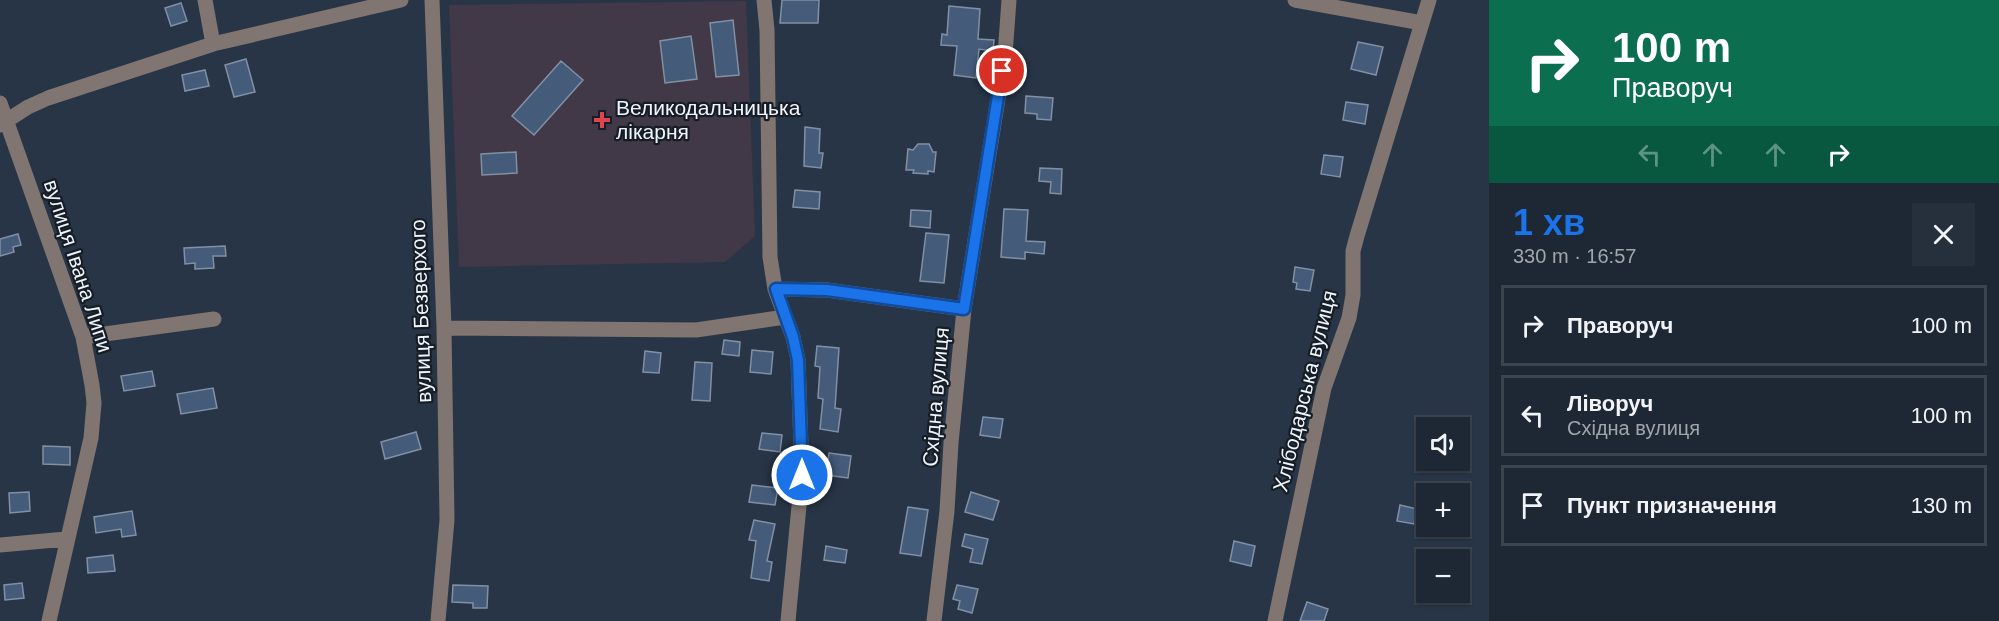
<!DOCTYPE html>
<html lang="uk">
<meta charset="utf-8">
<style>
:root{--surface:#1e2834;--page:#26303c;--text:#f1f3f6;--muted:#a1a6ac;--line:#3c444f;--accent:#1a73e8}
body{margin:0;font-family:Helvetica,sans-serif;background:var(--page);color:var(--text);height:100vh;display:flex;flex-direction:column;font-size:22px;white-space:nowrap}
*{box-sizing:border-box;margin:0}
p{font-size:20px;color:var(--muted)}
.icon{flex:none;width:33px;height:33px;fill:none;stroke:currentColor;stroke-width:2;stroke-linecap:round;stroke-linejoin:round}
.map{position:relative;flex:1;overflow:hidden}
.details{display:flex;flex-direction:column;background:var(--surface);width:510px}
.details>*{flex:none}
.hud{background:#0b6e4f;color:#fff;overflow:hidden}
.fabs{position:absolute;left:1416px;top:417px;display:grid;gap:12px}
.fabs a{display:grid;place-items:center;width:54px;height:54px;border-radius:0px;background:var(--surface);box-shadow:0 2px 4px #0004,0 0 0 2px var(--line);font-size:30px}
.pin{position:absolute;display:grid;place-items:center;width:51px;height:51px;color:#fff;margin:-26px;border:3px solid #fff;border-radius:50%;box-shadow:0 2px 6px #0007}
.me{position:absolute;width:66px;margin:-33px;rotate:0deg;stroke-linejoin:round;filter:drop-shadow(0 0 4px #0008)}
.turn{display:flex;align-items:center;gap:21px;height:126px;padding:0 24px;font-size:27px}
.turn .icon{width:78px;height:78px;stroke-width:2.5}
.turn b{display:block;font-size:42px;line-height:51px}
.lanes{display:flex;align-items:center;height:57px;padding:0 24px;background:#0003;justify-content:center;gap:30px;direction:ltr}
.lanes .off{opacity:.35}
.round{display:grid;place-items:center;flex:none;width:63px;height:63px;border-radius:0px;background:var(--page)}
.summary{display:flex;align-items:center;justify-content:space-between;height:102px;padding:0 24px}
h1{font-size:36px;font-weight:700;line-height:45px;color:var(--accent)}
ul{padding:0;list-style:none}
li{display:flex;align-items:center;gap:18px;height:81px;margin:0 12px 9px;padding:0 12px;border:3px solid var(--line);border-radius:0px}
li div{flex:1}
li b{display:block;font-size:22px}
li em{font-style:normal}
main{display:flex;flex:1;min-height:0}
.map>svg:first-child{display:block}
.medical{fill:#413848}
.building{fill:#445b79;stroke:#8190a4;stroke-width:1.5}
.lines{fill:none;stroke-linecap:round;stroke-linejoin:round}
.minor{stroke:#807570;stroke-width:15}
.route-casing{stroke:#114b97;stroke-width:15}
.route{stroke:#1a73e8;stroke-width:10}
.health-dot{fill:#e0444e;stroke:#171d24;stroke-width:2}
.labels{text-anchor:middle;stroke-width:4.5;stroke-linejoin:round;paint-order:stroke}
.poi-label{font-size:21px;fill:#eef5fe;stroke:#171d24;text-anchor:start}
.street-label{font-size:21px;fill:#eef5fe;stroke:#171d24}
</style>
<main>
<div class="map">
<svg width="1489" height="621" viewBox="0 0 1489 621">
<rect width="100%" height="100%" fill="#283546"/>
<path class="medical" d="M746 1 755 236 725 262 459 267 449 5Z"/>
<path class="building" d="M782 0H819L818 23H780Z
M181 3 187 21 171 26 165 8Z
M949 6 980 9 978 39 994 40 993 51 979 49 976 78 954 75 957 46 941 45 942 34 947 35Z
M733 20 739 75 716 77 710 23Z
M691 36 697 79 665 83 660 41Z
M1358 42 1383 47 1376 75 1351 69Z
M246 59 255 92 234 97 225 65Z
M561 61 583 80 534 135 512 116Z
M205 70 209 86 185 91 182 75Z
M1026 96 1053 98 1051 120 1037 119V114L1025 113Z
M1346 102 1368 105 1365 124 1343 120Z
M805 127 820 129 819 153H823L821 168 804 166Z
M918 144H929L933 152H936L934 172 928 171V174L913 173 914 170H906L908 149 913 150Z
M516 152 517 173 482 175 481 154Z
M1324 155 1343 157 1340 177 1321 174Z
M1040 168 1062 169 1061 194 1050 193 1051 182 1039 181Z
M795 190 820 192 819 209 793 207Z
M1004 209 1028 210 1026 241 1045 242 1044 254 1025 252V259L1001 257Z
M911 210 931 211 930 228 910 226Z
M926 233 949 235 944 283 920 281Z
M18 234 21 245 13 247 14 252 0 256V239Z
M225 246 226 256H213L214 268 195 269V263L185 264 184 248Z
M1295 267 1314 270 1310 291 1296 289 1297 283 1293 282Z
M724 340 740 342 739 356 722 354Z
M817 346 839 348 835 408 841 409 838 432 820 429 823 399 818 398 820 367 815 366Z
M752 350 773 352 771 374 750 372Z
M645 351 661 353 659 373 643 372Z
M695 362 712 363 710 401 692 400Z
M152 371 155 386 124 391 121 376Z
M213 388 217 408 181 414 177 394Z
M983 417 1003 419 1000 438 980 435Z
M416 432 421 449 385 459 381 442Z
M762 433 782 435 780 452 759 449Z
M43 446 70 447V465L43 464Z
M829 453 851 456 848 478 826 475Z
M752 485 778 488 775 505 749 502Z
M29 492 30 511 10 513 9 493Z
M971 492 999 501 993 520 965 512Z
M1400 505 1417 509 1414 524 1397 521Z
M908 507 928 510 921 556 900 553Z
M132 511 136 535 122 537 121 529 96 533 94 517Z
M754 520 775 524 767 561 772 562 769 581 751 578 756 541 749 540Z
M965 534 988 539 982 564 970 562 973 549 962 546Z
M1234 541 1255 546 1251 566 1230 561Z
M826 546 847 550 845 563 824 560Z
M113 555 115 571 88 573 87 558Z
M22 583 24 598 5 600 4 585Z
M453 585 488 586 487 608H473V603L452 602Z
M957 585 978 589 972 613 958 609 960 601 953 599Z
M1307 602 1328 609 1324 621H1300Z"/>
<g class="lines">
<path class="minor" d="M205 0 213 44
M432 0 444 328 447 520 438 621
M764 0 767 30 770 257 775 289 793 337 798 360 802 475 788 621
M1295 0 1422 23
M0 103 83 337 92 385 94 403 91 438 49 621
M0 125 28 107 48 98 213 44 401 0
M775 289 827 290 964 309
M444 328 696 330 785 317
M83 337 214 319
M0 545 66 539
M934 621 947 511 951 443 964 309 1005 55 1009 0
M1275 621 1324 388 1349 318 1353 295V251L1357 236 1429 0"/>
</g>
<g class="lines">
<defs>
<path id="route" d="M802 475 798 360 793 337 776 289 827 290 964 309 1002 71"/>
</defs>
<use href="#route" class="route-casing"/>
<use href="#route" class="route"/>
</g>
<path class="health-dot" d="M599 111h6v6h6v6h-6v6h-6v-6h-6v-6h6z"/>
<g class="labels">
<g class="poi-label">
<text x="616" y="115">Великодальницька<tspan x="616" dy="24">лікарня</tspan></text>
</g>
<g class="street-label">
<text transform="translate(78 266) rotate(72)" y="7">вулиця Івана Липи</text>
<text transform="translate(421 311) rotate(-92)" y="7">вулиця Безверхого</text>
<text transform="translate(1305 391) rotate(-76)" y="7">Хлібодарська вулиця</text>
<text transform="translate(936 397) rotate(-85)" y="7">Східна вулиця</text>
</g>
</g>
</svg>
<div class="fabs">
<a><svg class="icon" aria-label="sound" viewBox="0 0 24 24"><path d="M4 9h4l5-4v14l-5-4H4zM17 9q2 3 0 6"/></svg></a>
<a>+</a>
<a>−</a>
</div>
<div class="pin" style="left:1002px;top:71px;background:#d93025"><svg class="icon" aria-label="arrive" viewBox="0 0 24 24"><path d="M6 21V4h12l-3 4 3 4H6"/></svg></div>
<svg class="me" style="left:802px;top:475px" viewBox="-20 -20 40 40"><circle r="17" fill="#1a73e8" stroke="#fff" stroke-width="3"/><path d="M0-11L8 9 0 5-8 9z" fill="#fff"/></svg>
</div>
<section class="details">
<div class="hud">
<div class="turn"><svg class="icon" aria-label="right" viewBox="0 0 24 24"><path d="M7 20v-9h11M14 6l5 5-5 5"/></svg><div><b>100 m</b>Праворуч</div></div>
<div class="lanes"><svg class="icon off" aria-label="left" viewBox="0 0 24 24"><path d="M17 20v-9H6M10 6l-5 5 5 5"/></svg><svg class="icon off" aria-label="ahead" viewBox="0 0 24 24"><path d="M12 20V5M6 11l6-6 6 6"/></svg><svg class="icon off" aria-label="ahead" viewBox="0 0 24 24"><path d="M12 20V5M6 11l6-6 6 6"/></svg><svg class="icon" aria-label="right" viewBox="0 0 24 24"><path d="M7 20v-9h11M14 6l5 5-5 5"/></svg></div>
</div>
<div class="summary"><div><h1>1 хв</h1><p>330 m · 16:57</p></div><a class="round"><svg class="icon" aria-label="close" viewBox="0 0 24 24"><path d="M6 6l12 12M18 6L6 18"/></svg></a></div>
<ul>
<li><svg class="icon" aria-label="right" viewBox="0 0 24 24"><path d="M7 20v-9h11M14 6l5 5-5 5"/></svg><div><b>Праворуч</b></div><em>100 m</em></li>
<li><svg class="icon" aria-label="left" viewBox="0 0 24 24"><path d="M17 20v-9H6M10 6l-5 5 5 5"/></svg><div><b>Ліворуч</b><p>Східна вулиця</p></div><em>100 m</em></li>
<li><svg class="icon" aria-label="arrive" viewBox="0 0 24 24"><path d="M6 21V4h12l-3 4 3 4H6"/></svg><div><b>Пункт призначення</b></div><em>130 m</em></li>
</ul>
</section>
</main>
